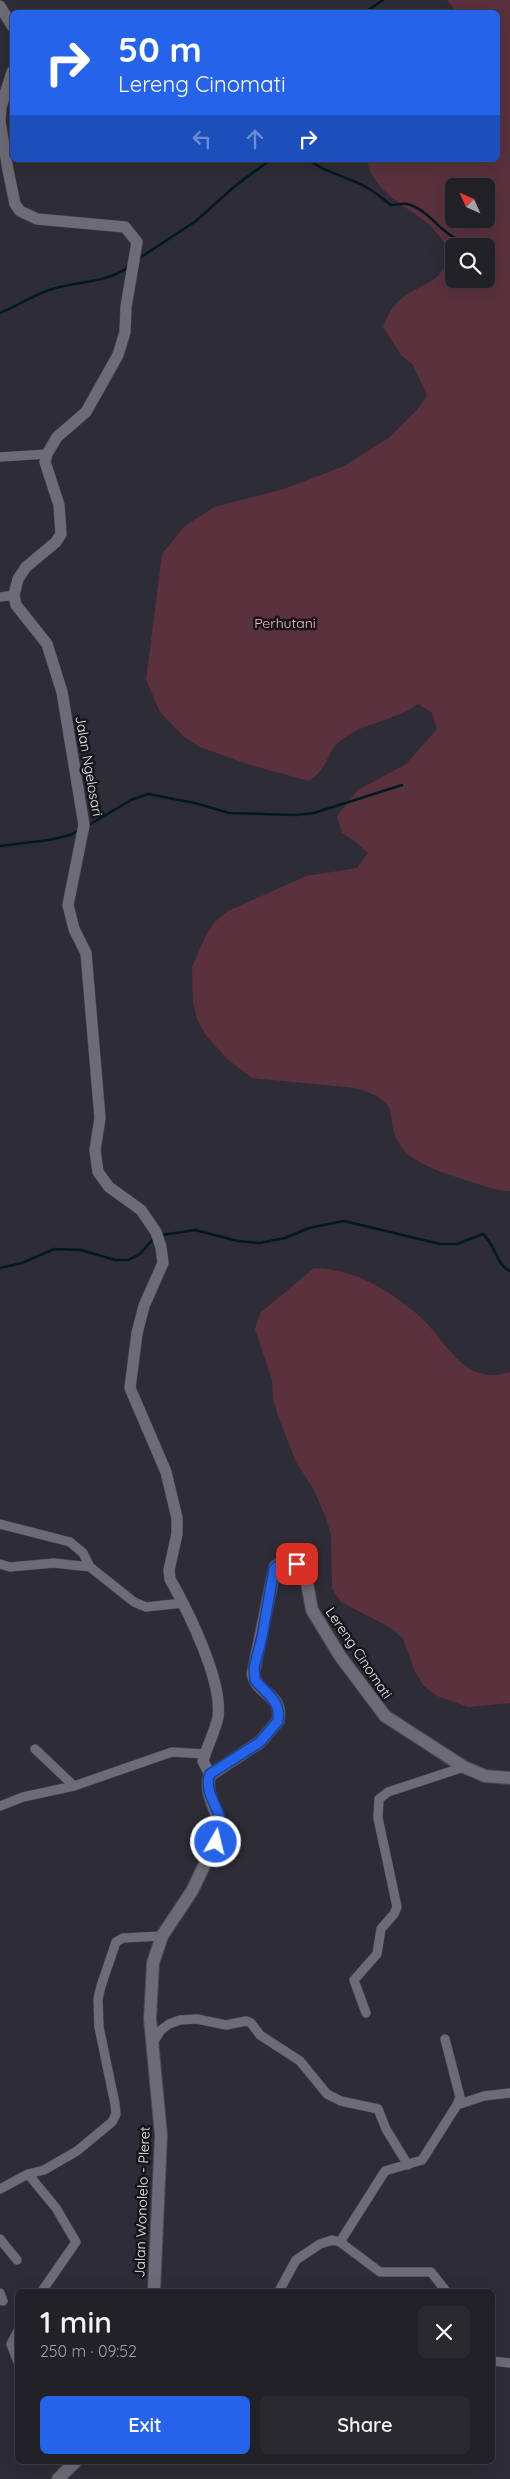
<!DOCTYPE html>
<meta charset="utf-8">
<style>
:root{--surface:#222128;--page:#2a2930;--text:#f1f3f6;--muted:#a2a3a8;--line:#3f3e45;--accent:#2563eb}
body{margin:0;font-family:Quicksand,sans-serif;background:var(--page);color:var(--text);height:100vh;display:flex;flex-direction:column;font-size:19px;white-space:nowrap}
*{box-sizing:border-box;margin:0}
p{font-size:16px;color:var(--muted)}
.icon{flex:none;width:28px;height:28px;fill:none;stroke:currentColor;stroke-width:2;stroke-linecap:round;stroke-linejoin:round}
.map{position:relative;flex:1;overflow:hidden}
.drawer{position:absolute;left:15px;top:2289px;width:480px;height:175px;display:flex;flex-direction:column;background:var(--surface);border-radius:8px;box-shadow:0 5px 20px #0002,0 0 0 1px var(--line)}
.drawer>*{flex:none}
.hud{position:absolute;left:10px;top:10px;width:490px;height:152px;border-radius:8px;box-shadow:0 5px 20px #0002,0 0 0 1px var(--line);background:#2563eb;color:#fff;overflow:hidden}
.needle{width:32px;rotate:315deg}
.fabs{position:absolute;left:445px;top:178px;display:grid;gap:10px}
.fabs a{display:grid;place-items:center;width:50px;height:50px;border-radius:8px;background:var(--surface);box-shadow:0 5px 20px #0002,0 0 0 1px var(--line);font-size:25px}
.pin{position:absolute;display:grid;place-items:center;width:42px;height:42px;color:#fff;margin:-21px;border-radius:10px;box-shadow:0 2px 8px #0006}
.me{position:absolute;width:55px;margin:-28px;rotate:8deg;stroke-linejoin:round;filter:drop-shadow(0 0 4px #0008)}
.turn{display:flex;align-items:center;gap:18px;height:105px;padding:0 25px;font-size:22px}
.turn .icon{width:65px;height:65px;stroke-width:2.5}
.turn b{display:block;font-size:35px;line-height:42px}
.lanes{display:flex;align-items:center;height:48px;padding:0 25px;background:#0003;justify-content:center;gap:25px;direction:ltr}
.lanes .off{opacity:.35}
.round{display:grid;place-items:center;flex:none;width:52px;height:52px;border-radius:8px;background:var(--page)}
.summary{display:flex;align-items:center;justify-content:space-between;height:85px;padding:0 25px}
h1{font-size:30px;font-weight:600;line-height:38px}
.action{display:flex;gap:10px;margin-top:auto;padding:10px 25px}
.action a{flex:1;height:58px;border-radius:8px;background:var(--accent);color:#fff;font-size:20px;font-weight:600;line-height:58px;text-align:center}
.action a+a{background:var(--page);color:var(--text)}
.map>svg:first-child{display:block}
.green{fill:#5a313d;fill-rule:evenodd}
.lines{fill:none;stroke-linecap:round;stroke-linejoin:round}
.stream{stroke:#011922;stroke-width:2.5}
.minor-casing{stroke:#4a4851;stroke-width:10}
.tertiary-casing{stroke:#4a4851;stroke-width:12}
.secondary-casing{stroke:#4a4851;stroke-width:14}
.minor{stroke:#6e6b78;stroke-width:9}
.tertiary{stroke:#6e6b78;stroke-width:11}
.secondary{stroke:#6e6b78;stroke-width:12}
.route-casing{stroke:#184099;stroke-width:12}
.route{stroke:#2563eb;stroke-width:9}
.labels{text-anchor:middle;stroke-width:5;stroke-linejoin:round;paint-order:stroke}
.park-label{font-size:14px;fill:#f8bbcb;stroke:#16151a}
.street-label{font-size:14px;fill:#edebf3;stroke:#16151a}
</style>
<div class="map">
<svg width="510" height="2479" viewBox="0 0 510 2479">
<rect width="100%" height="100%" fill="#2e2c36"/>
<path class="green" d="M447 0H510V1191L497 1190C472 1181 420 1170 403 1149 379 1118 410 1104 355 1088L252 1078 227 1059 205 1034 197 1019 193 1002 192 967 206 935 215 922 228 911 306 876 357 868 368 853 356 842 342 833 337 816 358 790 406 764 437 729 432 713 418 704C394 721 362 723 340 741 330 749 328 761 321 770 318 774 313 778 309 781L247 764 200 747 184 737 160 712 146 680 162 554 185 526 214 507 284 489 344 466 390 437 416 411 427 396 413 365 401 355 383 327C388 315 392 306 402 298 427 279 443 286 449 249 442 240 435 229 426 222 404 205 372 190 367 160H498V12H454V9ZM454 186H486V219H454ZM454 246H486V279H454Z
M314 1268C354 1269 386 1288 417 1314 446 1338 462 1388 510 1372V1703L468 1707 437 1696 424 1686 415 1672 403 1639 391 1628 341 1602 332 1589 331 1537 327 1521 314 1490 296 1462 278 1416 273 1399 272 1380 255 1329 260 1313Z"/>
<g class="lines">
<path class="stream" d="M365 12 383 0
M310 160C320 171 351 178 366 187 375 192 383 199 391 205 396 205 402 203 407 204 433 210 444 244 474 242
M138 259 196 221 235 186 270 160
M0 313C17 306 32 296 49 290 77 280 104 285 130 266
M87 826 131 800 148 794 195 803 229 813 297 815 314 813 402 785
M0 846 49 840 70 835 80 830
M162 1235 195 1230 238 1241 260 1243 285 1238 309 1228 344 1221 440 1244H457L483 1234C495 1244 496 1265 510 1271
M0 1268 22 1263 54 1249 81 1250 115 1260H128L140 1254 154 1238"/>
<defs>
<path id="minor" d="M0 457 47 454
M0 597 14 595
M0 1524 70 1542 83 1553 90 1567 134 1602 146 1607 183 1603
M0 1564 10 1567 54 1563 90 1567
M35 1749 74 1786
M0 1806 23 1797 74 1786 172 1752 205 1754
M366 2013 354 1980 377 1954 381 1929 394 1914 397 1907 378 1818 379 1799 388 1792 464 1767
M152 2044 161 2030 169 2024 180 2020 197 2019 226 2025 246 2021 251 2023 260 2035 300 2061 327 2094 341 2101 378 2109 386 2129 408 2165
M457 2105 484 2096 510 2093
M28 2174 56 2208 76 2242 42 2291
M0 2189 28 2174 44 2170 77 2151 112 2122 116 2114 115 2104 99 2027 98 1999 101 1986 116 1942 123 1938 162 1936
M0 2239 17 2260
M340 2242 385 2171 422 2160 457 2105 460 2097 445 2039
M279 2291 296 2260 320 2244 332 2240 340 2242 380 2272H431L446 2291
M0 2293 3 2301
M18 2331 11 2344 18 2362
M492 2361 510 2363"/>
<path id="tertiary" d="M0 6 12 26
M12 72 1 107 0 122 8 170 15 204 20 211 37 219 125 227 137 242 126 307 125 332 118 355 86 412 57 437 47 454 45 462 59 505 61 534 56 542 26 567 18 579 14 595 16 605 47 644 62 692 84 825 68 905 74 929 86 953 100 1118 95 1150 98 1172 109 1187 141 1210 156 1232 161 1247 163 1263 144 1306 137 1333 130 1388 166 1472 177 1518V1534L169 1570 170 1579C188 1611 223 1681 218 1717 215 1732 207 1746 203 1761L210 1775"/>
<path id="secondary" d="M154 2291 161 2135 150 2019 153 1963 162 1936 192 1891 221 1830C219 1813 203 1792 210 1775L260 1742 278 1721C283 1693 258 1696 253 1674L275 1567 280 1564 294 1563 305 1572 312 1610 340 1656 385 1716 464 1767 485 1776 510 1778
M58 2479 76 2461"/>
</defs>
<use href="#minor" class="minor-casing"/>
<use href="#tertiary" class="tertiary-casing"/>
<use href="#secondary" class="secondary-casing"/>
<use href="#minor" class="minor"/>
<use href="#tertiary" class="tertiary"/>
<use href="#secondary" class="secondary"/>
</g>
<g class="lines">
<defs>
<path id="route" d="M216 1842C217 1839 220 1834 221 1831 224 1811 202 1794 210 1774L260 1742 278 1721C281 1700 267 1695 255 1680L254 1668 262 1637 274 1569 280 1564H297"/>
</defs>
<use href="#route" class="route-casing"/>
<use href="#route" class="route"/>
</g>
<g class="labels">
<g class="park-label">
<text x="285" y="628">Perhutani</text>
</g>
<g class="street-label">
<text transform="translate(89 766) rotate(80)" y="5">Jalan Ngelosari</text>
<text transform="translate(359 1653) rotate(56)" y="5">Lereng Cinomati</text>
<text transform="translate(142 2202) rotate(-88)" y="5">Jalan Wonolelo - Pleret</text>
</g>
</g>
</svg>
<div class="fabs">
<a><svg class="needle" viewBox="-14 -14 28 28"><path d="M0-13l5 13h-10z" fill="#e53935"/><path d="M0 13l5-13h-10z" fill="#a2a3a8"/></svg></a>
<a><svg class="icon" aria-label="search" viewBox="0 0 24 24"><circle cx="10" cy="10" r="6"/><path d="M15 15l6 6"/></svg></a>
</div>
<div class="pin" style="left:297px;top:1564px;background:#d93025"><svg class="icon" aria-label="arrive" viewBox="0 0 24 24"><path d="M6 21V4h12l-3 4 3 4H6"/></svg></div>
<svg class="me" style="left:216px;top:1842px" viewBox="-20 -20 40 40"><circle r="17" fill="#2563eb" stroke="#fff" stroke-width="3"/><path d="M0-11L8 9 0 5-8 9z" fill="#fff"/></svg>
<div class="hud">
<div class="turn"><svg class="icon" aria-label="right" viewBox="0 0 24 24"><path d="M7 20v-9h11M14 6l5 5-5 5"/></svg><div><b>50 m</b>Lereng Cinomati</div></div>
<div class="lanes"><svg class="icon off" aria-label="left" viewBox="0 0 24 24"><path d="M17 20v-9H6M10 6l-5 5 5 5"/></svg><svg class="icon off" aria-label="ahead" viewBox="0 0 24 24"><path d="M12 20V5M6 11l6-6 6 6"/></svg><svg class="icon" aria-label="right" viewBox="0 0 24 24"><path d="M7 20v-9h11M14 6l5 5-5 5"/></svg></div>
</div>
<section class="drawer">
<div class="summary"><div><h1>1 min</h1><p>250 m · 09:52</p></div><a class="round"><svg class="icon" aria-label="close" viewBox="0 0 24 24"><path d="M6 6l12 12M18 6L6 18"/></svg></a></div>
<div class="action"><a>Exit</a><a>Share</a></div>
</section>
</div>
